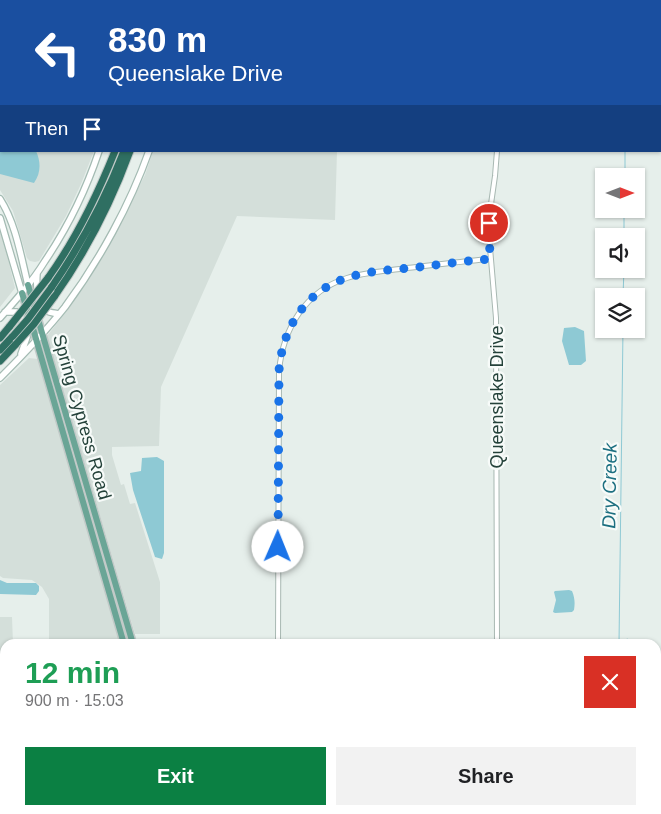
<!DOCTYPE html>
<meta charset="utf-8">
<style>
:root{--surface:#fff;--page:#f2f2f2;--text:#202124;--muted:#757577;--accent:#0b8043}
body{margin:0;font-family:Arial,sans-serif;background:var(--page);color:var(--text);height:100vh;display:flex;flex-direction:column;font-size:19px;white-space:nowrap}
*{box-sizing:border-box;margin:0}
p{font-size:16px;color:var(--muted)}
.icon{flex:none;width:28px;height:28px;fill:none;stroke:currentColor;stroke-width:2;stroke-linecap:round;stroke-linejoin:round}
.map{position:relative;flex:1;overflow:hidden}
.panel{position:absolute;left:0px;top:639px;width:661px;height:176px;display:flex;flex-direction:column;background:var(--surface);border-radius:15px 15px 0 0;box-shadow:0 1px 4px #0004}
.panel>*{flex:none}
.hud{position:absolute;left:0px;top:0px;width:661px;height:152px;box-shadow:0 1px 4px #0004;background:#1a4fa0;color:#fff;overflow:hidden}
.needle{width:32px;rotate:90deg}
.tools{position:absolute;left:595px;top:168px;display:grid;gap:10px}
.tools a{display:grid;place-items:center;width:50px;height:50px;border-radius:0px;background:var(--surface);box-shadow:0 1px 4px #0004;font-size:25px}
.pin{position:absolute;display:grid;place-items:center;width:42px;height:42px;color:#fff;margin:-21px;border:2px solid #fff;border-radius:50%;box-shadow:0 1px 5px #0007}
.me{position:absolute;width:55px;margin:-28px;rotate:1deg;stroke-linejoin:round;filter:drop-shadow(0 0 4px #0008)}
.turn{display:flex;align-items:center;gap:18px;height:105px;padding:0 25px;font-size:22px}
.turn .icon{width:65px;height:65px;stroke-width:2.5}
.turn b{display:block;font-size:35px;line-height:42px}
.then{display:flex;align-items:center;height:48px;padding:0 25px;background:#0003;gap:10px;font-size:19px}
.round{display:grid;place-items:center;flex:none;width:52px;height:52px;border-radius:0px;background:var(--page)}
.summary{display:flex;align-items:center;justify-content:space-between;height:85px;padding:0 25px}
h1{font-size:30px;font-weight:600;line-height:38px;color:#1e9e55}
.action{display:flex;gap:10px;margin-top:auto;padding:10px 25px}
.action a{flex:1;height:58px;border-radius:0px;background:var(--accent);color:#fff;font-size:20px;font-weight:600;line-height:58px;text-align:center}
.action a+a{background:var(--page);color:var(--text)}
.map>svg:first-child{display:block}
.built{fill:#d4dfda}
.green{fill:#bfe0c8}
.water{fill:#8ec9d4}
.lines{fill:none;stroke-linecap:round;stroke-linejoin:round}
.stream{stroke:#8ec9d4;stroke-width:1}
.runway{stroke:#a2b6b0;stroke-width:24}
.street-casing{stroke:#a8b8b2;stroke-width:6}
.secondary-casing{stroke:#a4bbb3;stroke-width:8}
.primary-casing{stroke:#c2cac8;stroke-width:9}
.highway-casing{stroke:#c2cac8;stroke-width:9}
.street{stroke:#fff;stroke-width:4}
.secondary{stroke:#fff;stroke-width:5.5}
.primary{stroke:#6aa596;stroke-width:6}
.highway{stroke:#2f6f62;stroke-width:7}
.highway-bridge-casing{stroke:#c2cac8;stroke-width:9;stroke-linecap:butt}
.highway-bridge{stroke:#2f6f62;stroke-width:7}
.route{stroke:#1a73e8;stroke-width:9;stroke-dasharray:0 16.2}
.labels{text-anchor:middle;stroke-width:4.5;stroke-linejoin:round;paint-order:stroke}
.street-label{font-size:18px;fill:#24423a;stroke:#f7fbf9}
.water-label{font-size:19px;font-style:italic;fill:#1c6f80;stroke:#f7fbf9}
</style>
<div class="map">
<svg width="661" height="814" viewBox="0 0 661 814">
<rect width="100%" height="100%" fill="#e6efeb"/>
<path class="built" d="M199 0H300L301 1H198Z
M1 32V151H94L81 184 66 216 39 261 35 262 30 261 27 258 13 211 0 190V33Z
M153 151H337L335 220 237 216 161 387 159 446 112 447V455L121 485 124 484 130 504 135 503 160 582V634H135L47 336 69 308 98 263 121 221 145 175Z
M0 231 5 246 15 288 0 307Z
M29 358 38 359 106 593 120 644H49V599L42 587 32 580 3 578 0 576V385Z
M0 617H12L13 644H5V673H0Z
M0 690H5V810H163L164 814H0Z
M656 762H661V814H606V810H656Z"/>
<path class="green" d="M69 810H163L164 814H69Z"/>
<path class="water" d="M0 141H1V151H36C41 162 41 173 34 183L0 174Z
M575 327 584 331 586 361 581 365H569L562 341 564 328Z
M157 457 164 461V553L162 559 155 557 133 490 130 473 141 471 142 458Z
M0 580 7 583H36L39 586V591L36 595 0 594Z
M569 590 572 591C575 598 575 604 574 610L572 612 555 613 553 612 556 600 554 592 555 591Z"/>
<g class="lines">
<path class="stream" d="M613 0V1
M625 176V151
M624 236V209
M623 296 624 269
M619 644 623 329
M621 644 627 639
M593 814V810"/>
<path class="runway" d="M656 769H661"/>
<defs>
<path id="street" d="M389 0V1
M396 0V1
M514 0V1
M656 0V1
M0 14H1
M497 151 495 176 490 211 489 236 496 318 497 644
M278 644 279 371C283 329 305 291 347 278 366 272 387 271 407 268 435 265 463 261 491 259
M573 814V810"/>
<path id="secondary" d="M58 0 60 1
M75 0 77 1
M139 1 140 0
M190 1 191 0
M0 5 1 4
M660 57H661
M660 66H661
M0 199C16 224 21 257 28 285
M0 218 22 293
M37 274C36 285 37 305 47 311 50 313 55 313 59 314
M5 312H17L20 314 27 337 21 354
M0 318C16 300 32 282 45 261 68 227 86 190 99 151
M0 378C22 356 46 331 65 307 99 261 130 205 149 151
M656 676H661
M0 677H5
M656 682H661
M0 686H5"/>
<path id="primary" d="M28 285 133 644
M22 293 34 332 124 644
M173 810 174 814
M182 810 184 814"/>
<path id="highway" d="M157 1 158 0
M165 1 166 0
M173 1V0
M48 278C76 239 97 196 115 151
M51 288C81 245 105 200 124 151
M54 297C86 252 111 203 130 151
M0 338 10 326
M0 350 13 336
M0 361 16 344"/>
</defs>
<use href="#street" class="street-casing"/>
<use href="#secondary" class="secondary-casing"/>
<use href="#primary" class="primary-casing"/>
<use href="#highway" class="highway-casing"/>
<use href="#street" class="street"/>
<use href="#secondary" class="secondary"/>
<use href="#primary" class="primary"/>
<use href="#highway" class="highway"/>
<defs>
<path id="highway-bridge" d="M10 326 48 278
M13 336 28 319 51 288
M16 344 34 324 54 297"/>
</defs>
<use href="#highway-bridge" class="highway-bridge-casing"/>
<use href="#highway-bridge" class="highway-bridge"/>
</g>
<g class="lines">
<path class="route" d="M278 547 279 371C282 329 305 291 347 278 367 271 389 270 411 268 437 265 464 261 490 259L489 223"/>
</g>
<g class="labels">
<g class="street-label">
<text transform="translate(497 397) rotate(-90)" y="6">Queenslake Drive</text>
<text transform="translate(82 417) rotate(74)" y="6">Spring Cypress Road</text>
</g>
<g class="water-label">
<text transform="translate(609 486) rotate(-89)" y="7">Dry Creek</text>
</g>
</g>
</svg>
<div class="tools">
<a><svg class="needle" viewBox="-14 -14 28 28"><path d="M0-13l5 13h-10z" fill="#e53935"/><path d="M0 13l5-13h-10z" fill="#757577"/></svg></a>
<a><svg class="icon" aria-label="sound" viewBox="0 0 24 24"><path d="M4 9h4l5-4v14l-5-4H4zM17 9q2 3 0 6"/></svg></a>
<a><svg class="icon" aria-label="layers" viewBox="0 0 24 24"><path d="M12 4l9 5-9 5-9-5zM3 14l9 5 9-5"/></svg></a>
</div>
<div class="pin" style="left:489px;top:223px;background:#d93025"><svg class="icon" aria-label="arrive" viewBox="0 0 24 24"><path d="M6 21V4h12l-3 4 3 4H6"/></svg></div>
<svg class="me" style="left:278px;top:547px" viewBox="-20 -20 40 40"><circle r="19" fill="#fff"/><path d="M0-13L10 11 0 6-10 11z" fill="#1a73e8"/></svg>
<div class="hud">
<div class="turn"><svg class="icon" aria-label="left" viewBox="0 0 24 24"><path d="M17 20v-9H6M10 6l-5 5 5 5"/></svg><div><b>830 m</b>Queenslake Drive</div></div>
<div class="then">Then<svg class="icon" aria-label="arrive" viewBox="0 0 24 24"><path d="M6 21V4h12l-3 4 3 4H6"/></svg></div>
</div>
<section class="panel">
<div class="summary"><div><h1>12 min</h1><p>900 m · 15:03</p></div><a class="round" style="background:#d93025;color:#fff"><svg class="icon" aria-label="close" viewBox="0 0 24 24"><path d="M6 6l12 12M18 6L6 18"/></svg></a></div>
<div class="action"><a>Exit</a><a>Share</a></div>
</section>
</div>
